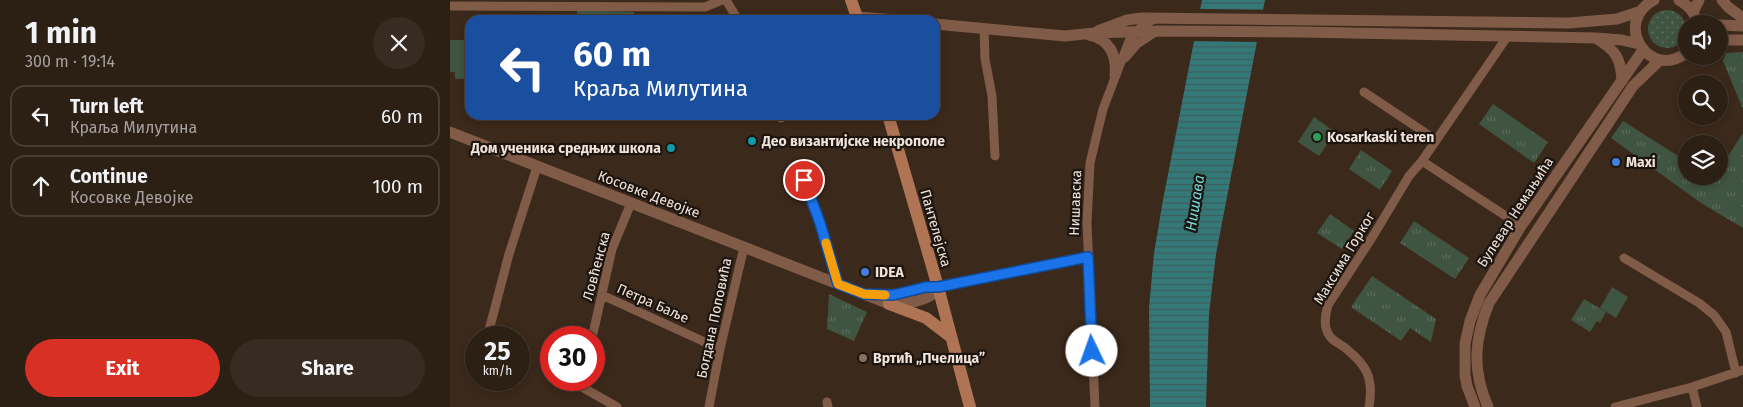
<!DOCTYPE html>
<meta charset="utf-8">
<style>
:root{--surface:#2c1f14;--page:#382c22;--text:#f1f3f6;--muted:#a6a2a0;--line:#483d34;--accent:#d93025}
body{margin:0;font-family:"Fira Sans",sans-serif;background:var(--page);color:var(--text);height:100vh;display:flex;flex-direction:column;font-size:19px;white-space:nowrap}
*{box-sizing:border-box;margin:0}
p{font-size:16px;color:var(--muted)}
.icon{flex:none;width:28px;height:28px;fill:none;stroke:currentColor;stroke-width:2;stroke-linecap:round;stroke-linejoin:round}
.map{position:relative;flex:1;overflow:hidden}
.sheet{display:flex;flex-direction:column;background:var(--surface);width:450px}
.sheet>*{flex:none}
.hud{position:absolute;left:15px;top:15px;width:475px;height:105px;border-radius:15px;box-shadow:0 2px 8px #0003,0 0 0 1px var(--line);background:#1a4fa0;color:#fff;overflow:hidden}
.buttons{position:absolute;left:1228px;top:15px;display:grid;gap:10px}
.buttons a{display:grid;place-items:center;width:50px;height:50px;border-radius:50%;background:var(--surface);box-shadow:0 2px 8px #0003,0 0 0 1px var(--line);font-size:25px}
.speed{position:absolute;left:15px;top:326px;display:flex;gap:10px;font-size:25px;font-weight:700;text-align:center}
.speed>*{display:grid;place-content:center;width:65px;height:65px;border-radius:50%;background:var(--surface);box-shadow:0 2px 8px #0003,0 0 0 1px var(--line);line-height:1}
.speed small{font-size:12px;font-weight:400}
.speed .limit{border:8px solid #d22;background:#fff;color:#111}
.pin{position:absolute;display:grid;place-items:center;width:42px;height:42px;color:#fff;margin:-21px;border:2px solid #fff;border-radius:50%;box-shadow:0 1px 5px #0007}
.me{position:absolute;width:55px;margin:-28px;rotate:357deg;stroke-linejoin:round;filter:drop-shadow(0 0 4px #0008)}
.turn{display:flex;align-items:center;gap:18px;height:105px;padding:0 25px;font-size:22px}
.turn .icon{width:65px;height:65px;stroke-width:2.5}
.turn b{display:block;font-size:35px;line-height:42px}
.round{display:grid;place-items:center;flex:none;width:52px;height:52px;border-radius:26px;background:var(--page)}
.summary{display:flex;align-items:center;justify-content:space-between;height:85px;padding:0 25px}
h1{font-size:30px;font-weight:700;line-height:38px}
.primary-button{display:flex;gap:10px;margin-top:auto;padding:10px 25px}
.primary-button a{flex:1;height:58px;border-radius:30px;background:var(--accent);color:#fff;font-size:20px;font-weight:700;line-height:58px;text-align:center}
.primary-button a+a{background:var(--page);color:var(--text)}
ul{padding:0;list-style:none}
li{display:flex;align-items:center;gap:15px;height:62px;margin:0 10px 8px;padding:0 15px;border:2px solid var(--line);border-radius:15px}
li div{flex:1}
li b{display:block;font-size:19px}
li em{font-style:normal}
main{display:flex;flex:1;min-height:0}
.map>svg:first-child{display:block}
.grass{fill:url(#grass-dots)}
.park{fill:url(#park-tufts)}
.garden{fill:#3f5441}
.water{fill:url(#water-rules)}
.pier{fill:#3b291b}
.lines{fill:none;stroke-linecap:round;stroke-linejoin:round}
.minor{stroke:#805b47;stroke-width:9}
.tertiary{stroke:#805b47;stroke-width:11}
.secondary{stroke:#ae7454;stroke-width:12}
.route-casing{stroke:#114b97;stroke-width:12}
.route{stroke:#1a73e8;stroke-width:9}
.slow{stroke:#f59e0b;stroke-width:9}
.leisure-dot{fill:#2e9e5b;stroke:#1c140e;stroke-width:2}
.culture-dot{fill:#0f9aa8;stroke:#1c140e;stroke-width:2}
.shop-dot{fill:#3f7fe0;stroke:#1c140e;stroke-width:2}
.education-dot{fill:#8d6e63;stroke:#1c140e;stroke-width:2}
.labels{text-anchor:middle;stroke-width:4.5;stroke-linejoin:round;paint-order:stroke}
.poi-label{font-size:14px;font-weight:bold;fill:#f0e3da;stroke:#1c140e;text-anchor:start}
.street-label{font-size:14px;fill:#f0e3da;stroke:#1c140e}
.water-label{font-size:15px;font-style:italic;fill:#72dcdc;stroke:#1c140e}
</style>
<main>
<section class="sheet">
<div class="summary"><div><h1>1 min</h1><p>300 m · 19:14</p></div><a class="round"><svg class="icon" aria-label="close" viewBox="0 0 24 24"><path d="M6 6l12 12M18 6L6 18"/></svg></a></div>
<ul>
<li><svg class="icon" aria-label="left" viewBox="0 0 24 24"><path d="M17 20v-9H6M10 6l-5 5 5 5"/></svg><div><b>Turn left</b><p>Краља Милутина</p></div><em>60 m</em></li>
<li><svg class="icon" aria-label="ahead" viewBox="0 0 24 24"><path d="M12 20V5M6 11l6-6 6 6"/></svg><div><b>Continue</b><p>Косовке Девојке</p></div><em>100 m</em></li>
</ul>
<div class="primary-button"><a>Exit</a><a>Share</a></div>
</section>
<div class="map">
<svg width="1293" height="407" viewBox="0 0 1293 407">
<defs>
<pattern id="grass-dots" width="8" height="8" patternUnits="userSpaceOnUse" patternTransform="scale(1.25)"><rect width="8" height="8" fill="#3f5441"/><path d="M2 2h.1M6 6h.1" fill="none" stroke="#5b6c5c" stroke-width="1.8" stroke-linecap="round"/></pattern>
<pattern id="park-tufts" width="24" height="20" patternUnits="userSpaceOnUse" patternTransform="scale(1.25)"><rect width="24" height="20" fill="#3f5441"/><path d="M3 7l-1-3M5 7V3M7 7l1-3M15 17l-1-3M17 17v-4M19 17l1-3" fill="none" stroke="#5b6c5c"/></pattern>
<pattern id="water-rules" width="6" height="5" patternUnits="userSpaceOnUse" patternTransform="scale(1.25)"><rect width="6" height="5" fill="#347878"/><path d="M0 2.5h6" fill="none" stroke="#3e5e5c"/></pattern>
</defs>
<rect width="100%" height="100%" fill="#3b291b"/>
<path class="grass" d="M1198 29a19 19 0 1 1 38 0a19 19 0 1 1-38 0Z"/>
<path class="park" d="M127 10 184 12V20H127Z
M1293 52V109L1273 61 1276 53Z
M1043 104 1098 142 1084 163 1029 124Z
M1173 121 1236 161V176H1259L1263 179 1265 176H1269V170L1293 133V228L1251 203 1161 138Z
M911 150 942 171 930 190 899 169Z
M880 214 904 231 892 249 867 233Z
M964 221 1019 258 1005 279 950 243Z
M922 276 986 319 981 342 960 328 951 341 901 307Z
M379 294 417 312 404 341 377 329Z
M1134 299 1156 312 1150 323 1147 321 1140 332 1121 320Z"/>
<path class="garden" d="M0 40H20V79H5V72H0Z
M864 117 885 132 869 156 848 142Z
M1162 287 1178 297 1166 318 1150 308Z"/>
<path class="water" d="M752 0H815L766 254 759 314 756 407H700L699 308 704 253 713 200Z"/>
<path class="pier" d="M748 9 815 10 809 42 741 41Z"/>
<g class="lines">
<path class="minor" d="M276 0 288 20
M0 6 255 7 272 0
M534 28 535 59 542 96 545 156
M675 58 687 44 707 31
M914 92 986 140
M330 115 331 118
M972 161 1071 226
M354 180 370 223 388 283
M1174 258 1249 303 1264 315 1276 332 1286 373
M488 287 638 257
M152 295 270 349
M37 338 59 254 87 167
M142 338 162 249 181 203
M131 380 130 386 167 407
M1242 387 1247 407
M377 402 378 407
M259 407 270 349 294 247
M645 407 637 223 640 163 653 109 679 41 691 27 704 19
M919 407C924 378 917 365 894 347 890 344 881 340 879 335 873 326 875 315 878 305L923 236 959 176 972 161 1057 37
M1165 407 1242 387 1293 370"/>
<path class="tertiary" d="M1204 0C1162 22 1199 81 1236 53
M1229 0C1239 6 1245 12 1247 24
M1272 0 1278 7 1293 18
M1243 12 1249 0
M407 17 448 20
M485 24 615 36 644 33 709 31 851 32 1146 38 1172 40 1189 44
M1269 25 1293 26
M648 31 677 20 692 18 1119 23 1167 19 1191 11
M639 35C660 39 667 56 665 75
M1147 39C1166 50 1171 59 1172 81
M1269 40H1293
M0 132 439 304C453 304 482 302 488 287
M423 295 450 294 475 287H488
M1025 407 1017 386 1015 375V344L1020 321 1030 295 1071 226 1193 50
M1038 407C1022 370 1024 340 1039 303L1183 86 1210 60"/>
<path class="secondary" d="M401 0 408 20
M438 115 488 287 520 407
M439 304 476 318 501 337"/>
</g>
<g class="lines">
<defs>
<path id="route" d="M354 180 370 223 388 284 414 294 443 295 476 287H488L638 257 642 351"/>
</defs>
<use href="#route" class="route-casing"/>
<use href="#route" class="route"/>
<path class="slow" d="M376 243 388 284 414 294 435 295"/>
</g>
<circle class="leisure-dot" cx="867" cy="137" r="5"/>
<g class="culture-dot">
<circle cx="302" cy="141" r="5"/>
<circle cx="221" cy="148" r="5"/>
</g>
<g class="shop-dot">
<circle cx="1166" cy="162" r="5"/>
<circle cx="415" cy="272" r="5"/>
</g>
<circle class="education-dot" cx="413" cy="358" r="5"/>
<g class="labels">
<g class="poi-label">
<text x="877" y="142">Kosarkaski teren</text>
<text x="312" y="146">Део византијске некрополе</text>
<text x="211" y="153" text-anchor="end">Дом ученика средњих школа</text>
<text x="1176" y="167">Maxi</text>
<text x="425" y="277">IDEA</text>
<text x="423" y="363">Вртић „Пчелица”</text>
</g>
<g class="street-label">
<text transform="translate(199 194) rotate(21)" y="5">Косовке Девојке</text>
<text transform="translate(625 203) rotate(-88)" y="5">Нишавска</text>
<text transform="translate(1065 212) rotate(-57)" y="5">Булевар Немањића</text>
<text transform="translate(486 228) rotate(74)" y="5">Пантелејска</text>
<text transform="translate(894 258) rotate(-59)" y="5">Максима Горког</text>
<text transform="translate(146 266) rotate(-75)" y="5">Ловћенска</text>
<text transform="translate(203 303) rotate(24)" y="5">Петра Баље</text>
<text transform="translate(264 318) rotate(-78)" y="5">Богдана Поповића</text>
</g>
<g class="water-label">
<text transform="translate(745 203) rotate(-81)" y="5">Нишава</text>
</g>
</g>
</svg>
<div class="buttons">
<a><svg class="icon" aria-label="sound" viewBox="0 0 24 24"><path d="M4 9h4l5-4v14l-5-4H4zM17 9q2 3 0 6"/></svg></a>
<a><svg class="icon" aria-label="search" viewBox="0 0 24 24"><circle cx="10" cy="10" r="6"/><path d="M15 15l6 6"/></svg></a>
<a><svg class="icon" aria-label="layers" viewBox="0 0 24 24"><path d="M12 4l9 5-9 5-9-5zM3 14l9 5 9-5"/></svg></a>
</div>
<div class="speed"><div>25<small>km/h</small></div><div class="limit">30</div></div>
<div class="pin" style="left:354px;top:180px;background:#d93025"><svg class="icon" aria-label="arrive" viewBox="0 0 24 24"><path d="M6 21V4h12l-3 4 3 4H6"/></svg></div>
<svg class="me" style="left:642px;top:351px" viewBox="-20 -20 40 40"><circle r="19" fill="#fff"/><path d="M0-13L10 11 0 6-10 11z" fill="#1a73e8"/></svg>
<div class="hud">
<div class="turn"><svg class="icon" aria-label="left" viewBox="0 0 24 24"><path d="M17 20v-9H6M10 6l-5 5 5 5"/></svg><div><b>60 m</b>Краља Милутина</div></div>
</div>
</div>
</main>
